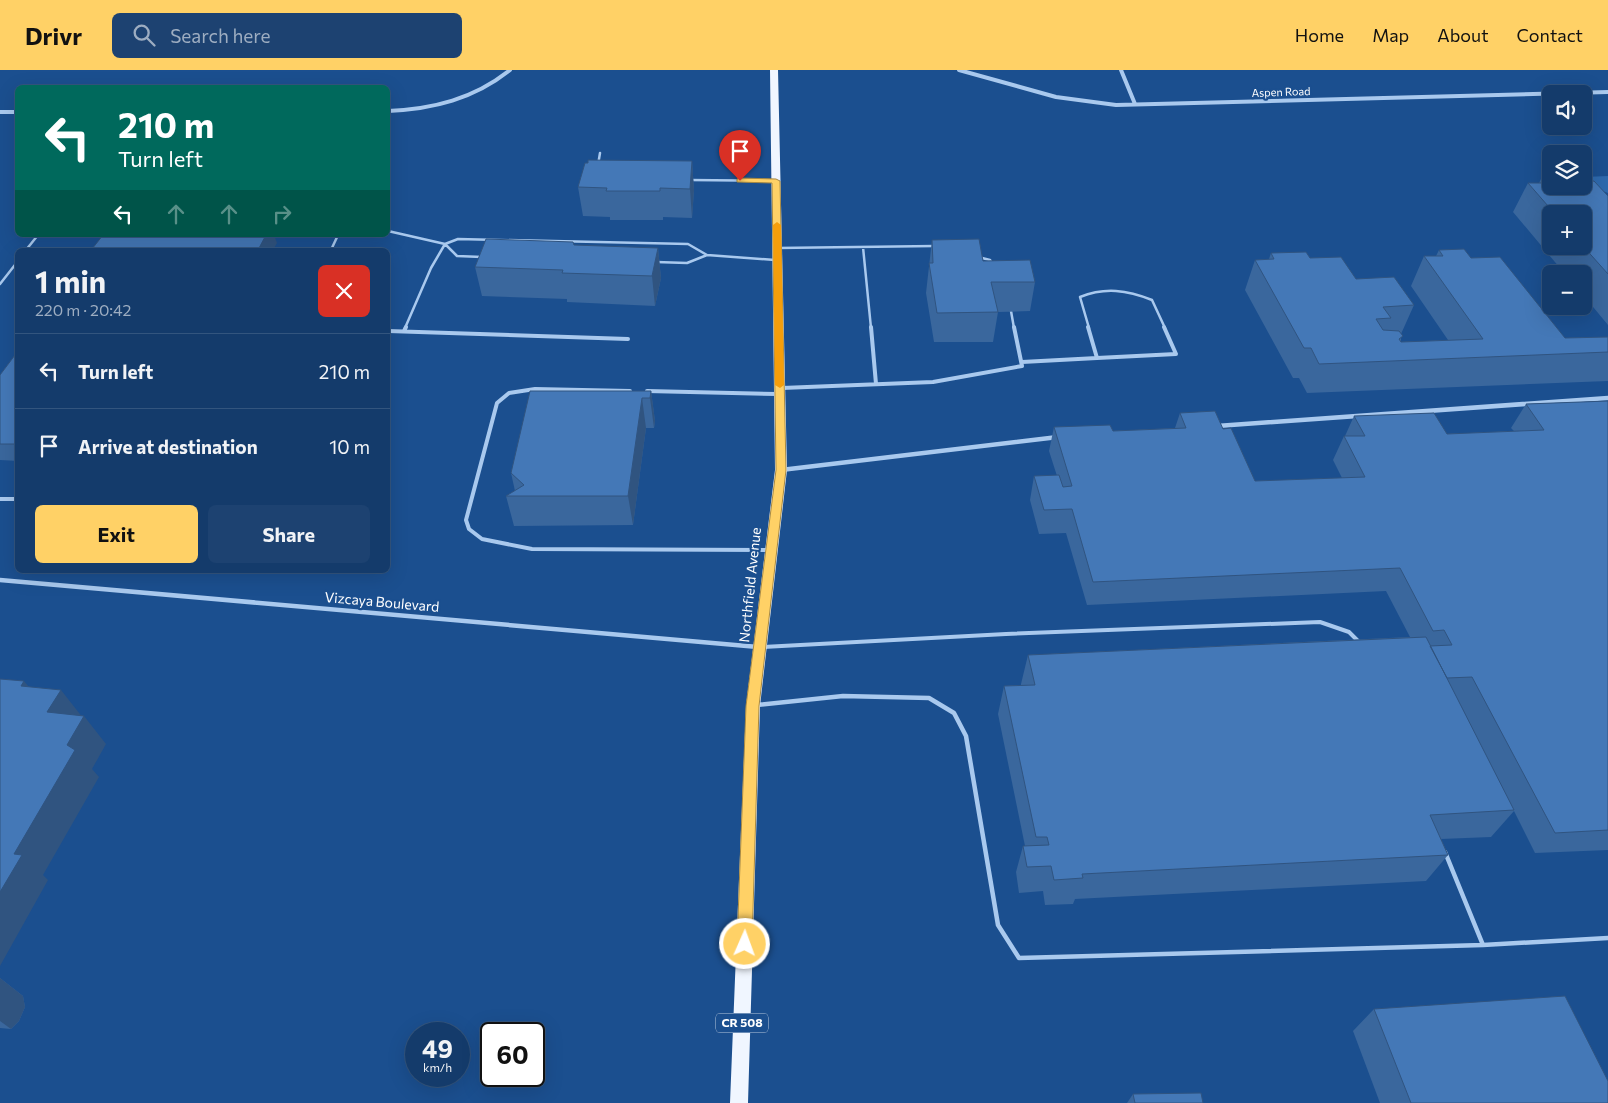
<!DOCTYPE html>
<meta charset="utf-8">
<style>
:root{--surface:#143b6b;--page:#1d4271;--text:#f1f3f6;--muted:#9dadc1;--line:#33557e;--accent:#ffd166}
body{margin:0;font-family:Commissioner,sans-serif;background:var(--page);color:var(--text);height:100vh;display:flex;flex-direction:column;font-size:19px;white-space:nowrap}
*{box-sizing:border-box;margin:0}
p{font-size:16px;color:var(--muted)}
.icon{flex:none;width:28px;height:28px;fill:none;stroke:currentColor;stroke-width:2;stroke-linecap:round;stroke-linejoin:round}
.map{position:relative;flex:1;overflow:hidden}
.side{position:absolute;left:15px;top:178px;width:375px;height:325px;display:flex;flex-direction:column;background:var(--surface);border-radius:8px;box-shadow:0 5px 20px #0002,0 0 0 1px var(--line)}
.side>*{flex:none}
.guide{position:absolute;left:15px;top:15px;width:375px;height:152px;border-radius:8px;box-shadow:0 5px 20px #0002,0 0 0 1px var(--line);background:#00695c;color:#fff;overflow:hidden}
.fabs{position:absolute;left:1542px;top:15px;display:grid;gap:10px}
.fabs a{display:grid;place-items:center;width:50px;height:50px;border-radius:8px;background:var(--surface);box-shadow:0 5px 20px #0002,0 0 0 1px var(--line);font-size:25px}
.speed{position:absolute;left:405px;top:952px;display:flex;gap:10px;font-size:25px;font-weight:700;text-align:center}
.speed>*{display:grid;place-content:center;width:65px;height:65px;border-radius:50%;background:var(--surface);box-shadow:0 5px 20px #0002,0 0 0 1px var(--line);line-height:1}
.speed small{font-size:12px;font-weight:400}
.speed .limit{border:2px solid #111;border-radius:8px;background:#fff;color:#111}
.pin{position:absolute;display:grid;place-items:center;width:42px;height:42px;color:#fff;margin:-51px -21px;border-radius:50% 50% 50% 0;rotate:-45deg;box-shadow:0 0 5px #0007}
.pin .icon{rotate:45deg}
.me{position:absolute;width:55px;margin:-28px;rotate:2deg;stroke-linejoin:round;filter:drop-shadow(0 0 4px #0008)}
.turn{display:flex;align-items:center;gap:18px;height:105px;padding:0 20px;font-size:22px}
.turn .icon{width:65px;height:65px;stroke-width:2.5}
.turn b{display:block;font-size:35px;line-height:42px}
.lanes{display:flex;align-items:center;height:48px;padding:0 20px;background:#0003;justify-content:center;gap:25px;direction:ltr}
.lanes .off{opacity:.35}
.round{display:grid;place-items:center;flex:none;width:52px;height:52px;border-radius:8px;background:var(--page)}
.head{display:flex;align-items:center;justify-content:space-between;height:85px;padding:0 20px}
h1{font-size:30px;font-weight:700;line-height:38px}
.action{display:flex;gap:10px;margin-top:auto;padding:10px 20px}
.action a{flex:1;height:58px;border-radius:8px;background:var(--accent);color:#111;font-size:20px;font-weight:700;line-height:58px;text-align:center}
.action a+a{background:var(--page);color:var(--text)}
ul{padding:0;list-style:none}
li{display:flex;align-items:center;gap:15px;height:75px;padding:0 20px;border-top:1px solid var(--line)}
li div{flex:1}
li b{display:block;font-size:19px}
li em{font-style:normal}
header{display:flex;align-items:center;gap:30px;box-sizing:border-box;height:70px;padding:0 25px;background:var(--accent);color:#111}
header strong{font-size:24px}
nav{display:flex;gap:28px;margin-inline-start:auto;font-size:18px}
.search{width:350px;height:45px;background:var(--page);display:flex;align-items:center;gap:12px;box-sizing:border-box;padding:0 18px;border-radius:8px;color:var(--muted);font-size:19px}
.map>svg:first-child{display:block}
.green{fill:#2e69ad}
.lines{fill:none;stroke-linecap:round;stroke-linejoin:round}
.lane-far2{stroke:#a9c9ee;stroke-width:2.5}
.lane-far1{stroke:#a9c9ee;stroke-width:4}
.lane{stroke:#a9c9ee;stroke-width:4.5}
.street-far1{stroke:#a9c9ee;stroke-width:4}
.street{stroke:#a9c9ee;stroke-width:4.5}
.primary{fill:#f0f6ff;fill-rule:evenodd}
.wall{fill:#3a679d;fill-rule:evenodd}
.shaded-wall{fill:#305480}
.building{fill:#4478b7;stroke:#305480}
.route{fill:#ffd166;stroke:#a68842}
.slow{fill:#f59e0b}
.labels{text-anchor:middle;stroke-width:4.5;stroke-linejoin:round;paint-order:stroke}
.far-street-label{font-size:11px;fill:#fff;stroke:#1b4f8f}
.shield{fill:#1b4f8f;stroke:#bbcadd;stroke-width:1}
.shield-label{font-size:12px;font-weight:bold;fill:#fff}
.street-label{font-size:14px;fill:#fff;stroke:#1b4f8f}
</style>
<header>
<strong>Drivr</strong>
<div class="search"><svg class="icon" aria-label="search" viewBox="0 0 24 24"><circle cx="10" cy="10" r="6"/><path d="M15 15l6 6"/></svg>Search here</div>
<nav><a>Home</a><a>Map</a><a>About</a><a>Contact</a></nav>
</header>
<div class="map">
<svg width="1608" height="1033" viewBox="0 0 1608 1033">
<rect width="100%" height="100%" fill="#1b4f8f"/>
<path class="green" d="M1608 106V123L1584 114V107Z"/>
<g class="lines">
<path class="lane-far2" d="M598 95 600 83
M689 110 776 111
M388 161 445 174 457 186 482 187
M863 177 871 258
M777 178 935 176
M26 180 38 165
M331 180 338 165
M978 187 990 190 992 193
M656 192 687 193 707 185 775 190
M0 214 18 191
M1011 241 1014 258
M405 258 431 198 445 174 458 169 688 174 707 185
M1089 258 1080 227C1105 217 1127 220 1152 230L1165 258"/>
<path class="lane-far1" d="M871 257 876 314
M1088 257 1097 288
M388 261 628 269
M404 261 406 257
M1097 288 1176 284 1164 257
M1022 292 1097 288
M782 318 933 312 1022 296 1014 257
M630 321 535 319 509 323 497 333 466 450 469 459 482 469 532 479 770 480
M647 321 777 324
M0 429H18
M763 577 1006 564 1320 552 1349 562 1361 574"/>
<path class="lane" d="M757 635 843 626 929 628 954 643 966 666 998 855 1019 888 1483 875 1608 868
M1445 782 1483 875"/>
<path class="street-far1" d="M959 0 1056 27 1116 35 1608 22
M1121 0 1135 34
M388 41C433 39 474 29 510 0
M0 42H18"/>
<path class="street" d="M1217 356 1608 328
M781 400 1058 367
M0 510 758 577"/>
<path class="primary" d="M770 0H778L787 400 760 636 748 1033H730L746 636 775 400Z"/>
</g>
<path class="wall" d="M692 91 694 120 692 148 663 147V150H610V147L583 146 578 117Z
M1542 107 1551 116 1608 126V255L1584 226V204H1565L1513 142 1528 113H1539ZM1551 144H1584V176H1551Z
M932 170 1035 212 1030 241 998 242 993 272H934L926 223Z
M658 178 661 208 655 236 567 232V229L482 226 475 197Z
M1439 180 1471 188 1565 268 1608 267V311L1307 323 1299 308H1293L1245 220 1255 190 1269 189 1271 183 1310 188 1414 235 1401 264V272L1448 270 1411 216 1424 186H1436Z
M18 281V391L0 390V305Z
M651 321 655 351 654 358H646L633 455 514 456 506 426 515 421 511 403Z
M1608 331V780L1535 783 1514 741 1491 767 1441 769 1448 785 1426 811 1075 829 1073 834 1045 835 1043 821 1019 823 1016 802 1023 776H1025L998 644 1004 616 1021 615V614L1028 585 1410 567 1386 521 1087 535 1066 463 1039 464 1030 430 1034 406H1057L1049 381 1054 357 1113 361 1175 358 1180 343 1223 359 1255 411 1342 408 1333 390 1344 366H1345L1354 346 1447 364 1514 361 1511 358 1526 334Z
M0 908 23 926 25 937 19 951 11 959 0 958Z
M1374 939 1608 1033H1380L1353 961Z
M1133 1024 1203 1033H1127Z"/>
<path class="shaded-wall" d="M692 91 694 120 692 148 690 119Z
M266 165H274L277 173 273 180H258Z
M658 178 661 208 655 236 652 206Z
M651 321 655 351 654 358 650 328Z
M642 328 646 358 633 455 628 426Z
M24 611 48 640 21 616Z
M61 620 83 648 84 646 106 674 92 699 99 707 43 805 48 810 0 896V822L14 784 67 675 47 642Z
M0 908 23 926 25 937 19 951 11 959 0 951Z"/>
<path class="building" d="M588 90 692 91 690 119 660 118V121H606L607 118 578 117 585 93H588Z
M1542 107H1551V116H1584V112L1594 111 1608 126V204L1583 176 1584 144H1555L1528 113H1547Z
M103 165H266L258 180H93L92 179Z
M486 169 573 172 574 175 658 178 652 206 562 203 563 200 475 197Z
M979 169 983 191 1030 190 1035 212H991L998 242 937 243 929 193H933L932 170Z
M1464 179 1471 188 1500 187 1565 268 1608 267V282L1319 294 1311 278H1304L1255 190 1274 189 1271 183 1306 182 1310 188 1341 187 1356 209 1394 207 1414 235 1383 237 1391 248 1376 249 1383 260 1399 261 1403 266 1399 269 1401 272 1483 269 1424 186H1443L1439 180Z
M18 281V374H0V305Z
M530 321H651L650 328H642L628 426H506L524 415 511 403Z
M1608 331V760L1555 763 1472 607 1447 608 1430 576 1452 575 1444 560 1433 561 1400 498 1093 512 1072 439 1044 440 1034 406 1059 405 1063 417 1072 416 1054 357 1110 355 1113 361 1186 358 1180 343 1215 341 1223 359 1231 358 1255 411 1365 407 1344 366H1365L1354 346 1434 343 1447 364 1544 360 1526 334Z
M1426 567 1514 740 1430 745 1448 785 1082 804 1083 808 1054 810 1051 796 1027 797 1023 776 1049 775 1047 767H1036L1004 616 1035 615 1028 585Z
M0 609 24 611 21 616 61 620 47 642 84 646 67 675 75 680 14 784 22 785 0 822Z
M1565 926 1608 1011V1033H1411L1374 939Z
M1201 1023 1203 1033H1135L1133 1024Z"/>
<path class="route" d="M740 108 776 109 780 111 786 400 759 636 752 874 750 878 745 880 740 878 737 874 746 636 776 400 772 113 737 112V109Z"/>
<path class="slow" d="M777 152 781 155 784 315 780 318 775 315 773 155Z"/>
<g class="labels">
<g class="far-street-label">
<text transform="translate(1281 22) rotate(-2)" y="4">Aspen Road</text>
</g>
<rect class="shield" x="716" y="943.5" width="52" height="19" rx="4"/>
<g class="shield-label">
<text x="742" y="957">CR 508</text>
</g>
<g class="street-label">
<text transform="translate(750 515) rotate(-84)" y="5">Northfield Avenue</text>
<text transform="translate(382 532) rotate(5)" y="5">Vizcaya Boulevard</text>
</g>
</g>
</svg>
<div class="fabs">
<a><svg class="icon" aria-label="sound" viewBox="0 0 24 24"><path d="M4 9h4l5-4v14l-5-4H4zM17 9q2 3 0 6"/></svg></a>
<a><svg class="icon" aria-label="layers" viewBox="0 0 24 24"><path d="M12 4l9 5-9 5-9-5zM3 14l9 5 9-5"/></svg></a>
<a>+</a>
<a>−</a>
</div>
<div class="speed"><div>49<small>km/h</small></div><div class="limit">60</div></div>
<div class="pin" style="left:740px;top:111px;background:#d93025"><svg class="icon" aria-label="arrive" viewBox="0 0 24 24"><path d="M6 21V4h12l-3 4 3 4H6"/></svg></div>
<svg class="me" style="left:745px;top:874px" viewBox="-20 -20 40 40"><circle r="17" fill="#ffd166" stroke="#fff" stroke-width="3"/><path d="M0-11L8 9 0 5-8 9z" fill="#fff"/></svg>
<div class="guide">
<div class="turn"><svg class="icon" aria-label="left" viewBox="0 0 24 24"><path d="M17 20v-9H6M10 6l-5 5 5 5"/></svg><div><b>210 m</b>Turn left</div></div>
<div class="lanes"><svg class="icon" aria-label="left" viewBox="0 0 24 24"><path d="M17 20v-9H6M10 6l-5 5 5 5"/></svg><svg class="icon off" aria-label="ahead" viewBox="0 0 24 24"><path d="M12 20V5M6 11l6-6 6 6"/></svg><svg class="icon off" aria-label="ahead" viewBox="0 0 24 24"><path d="M12 20V5M6 11l6-6 6 6"/></svg><svg class="icon off" aria-label="right" viewBox="0 0 24 24"><path d="M7 20v-9h11M14 6l5 5-5 5"/></svg></div>
</div>
<section class="side">
<div class="head"><div><h1>1 min</h1><p>220 m · 20:42</p></div><a class="round" style="background:#d93025;color:#fff"><svg class="icon" aria-label="close" viewBox="0 0 24 24"><path d="M6 6l12 12M18 6L6 18"/></svg></a></div>
<ul>
<li><svg class="icon" aria-label="left" viewBox="0 0 24 24"><path d="M17 20v-9H6M10 6l-5 5 5 5"/></svg><div><b>Turn left</b></div><em>210 m</em></li>
<li><svg class="icon" aria-label="arrive" viewBox="0 0 24 24"><path d="M6 21V4h12l-3 4 3 4H6"/></svg><div><b>Arrive at destination</b></div><em>10 m</em></li>
</ul>
<div class="action"><a>Exit</a><a>Share</a></div>
</section>
</div>
